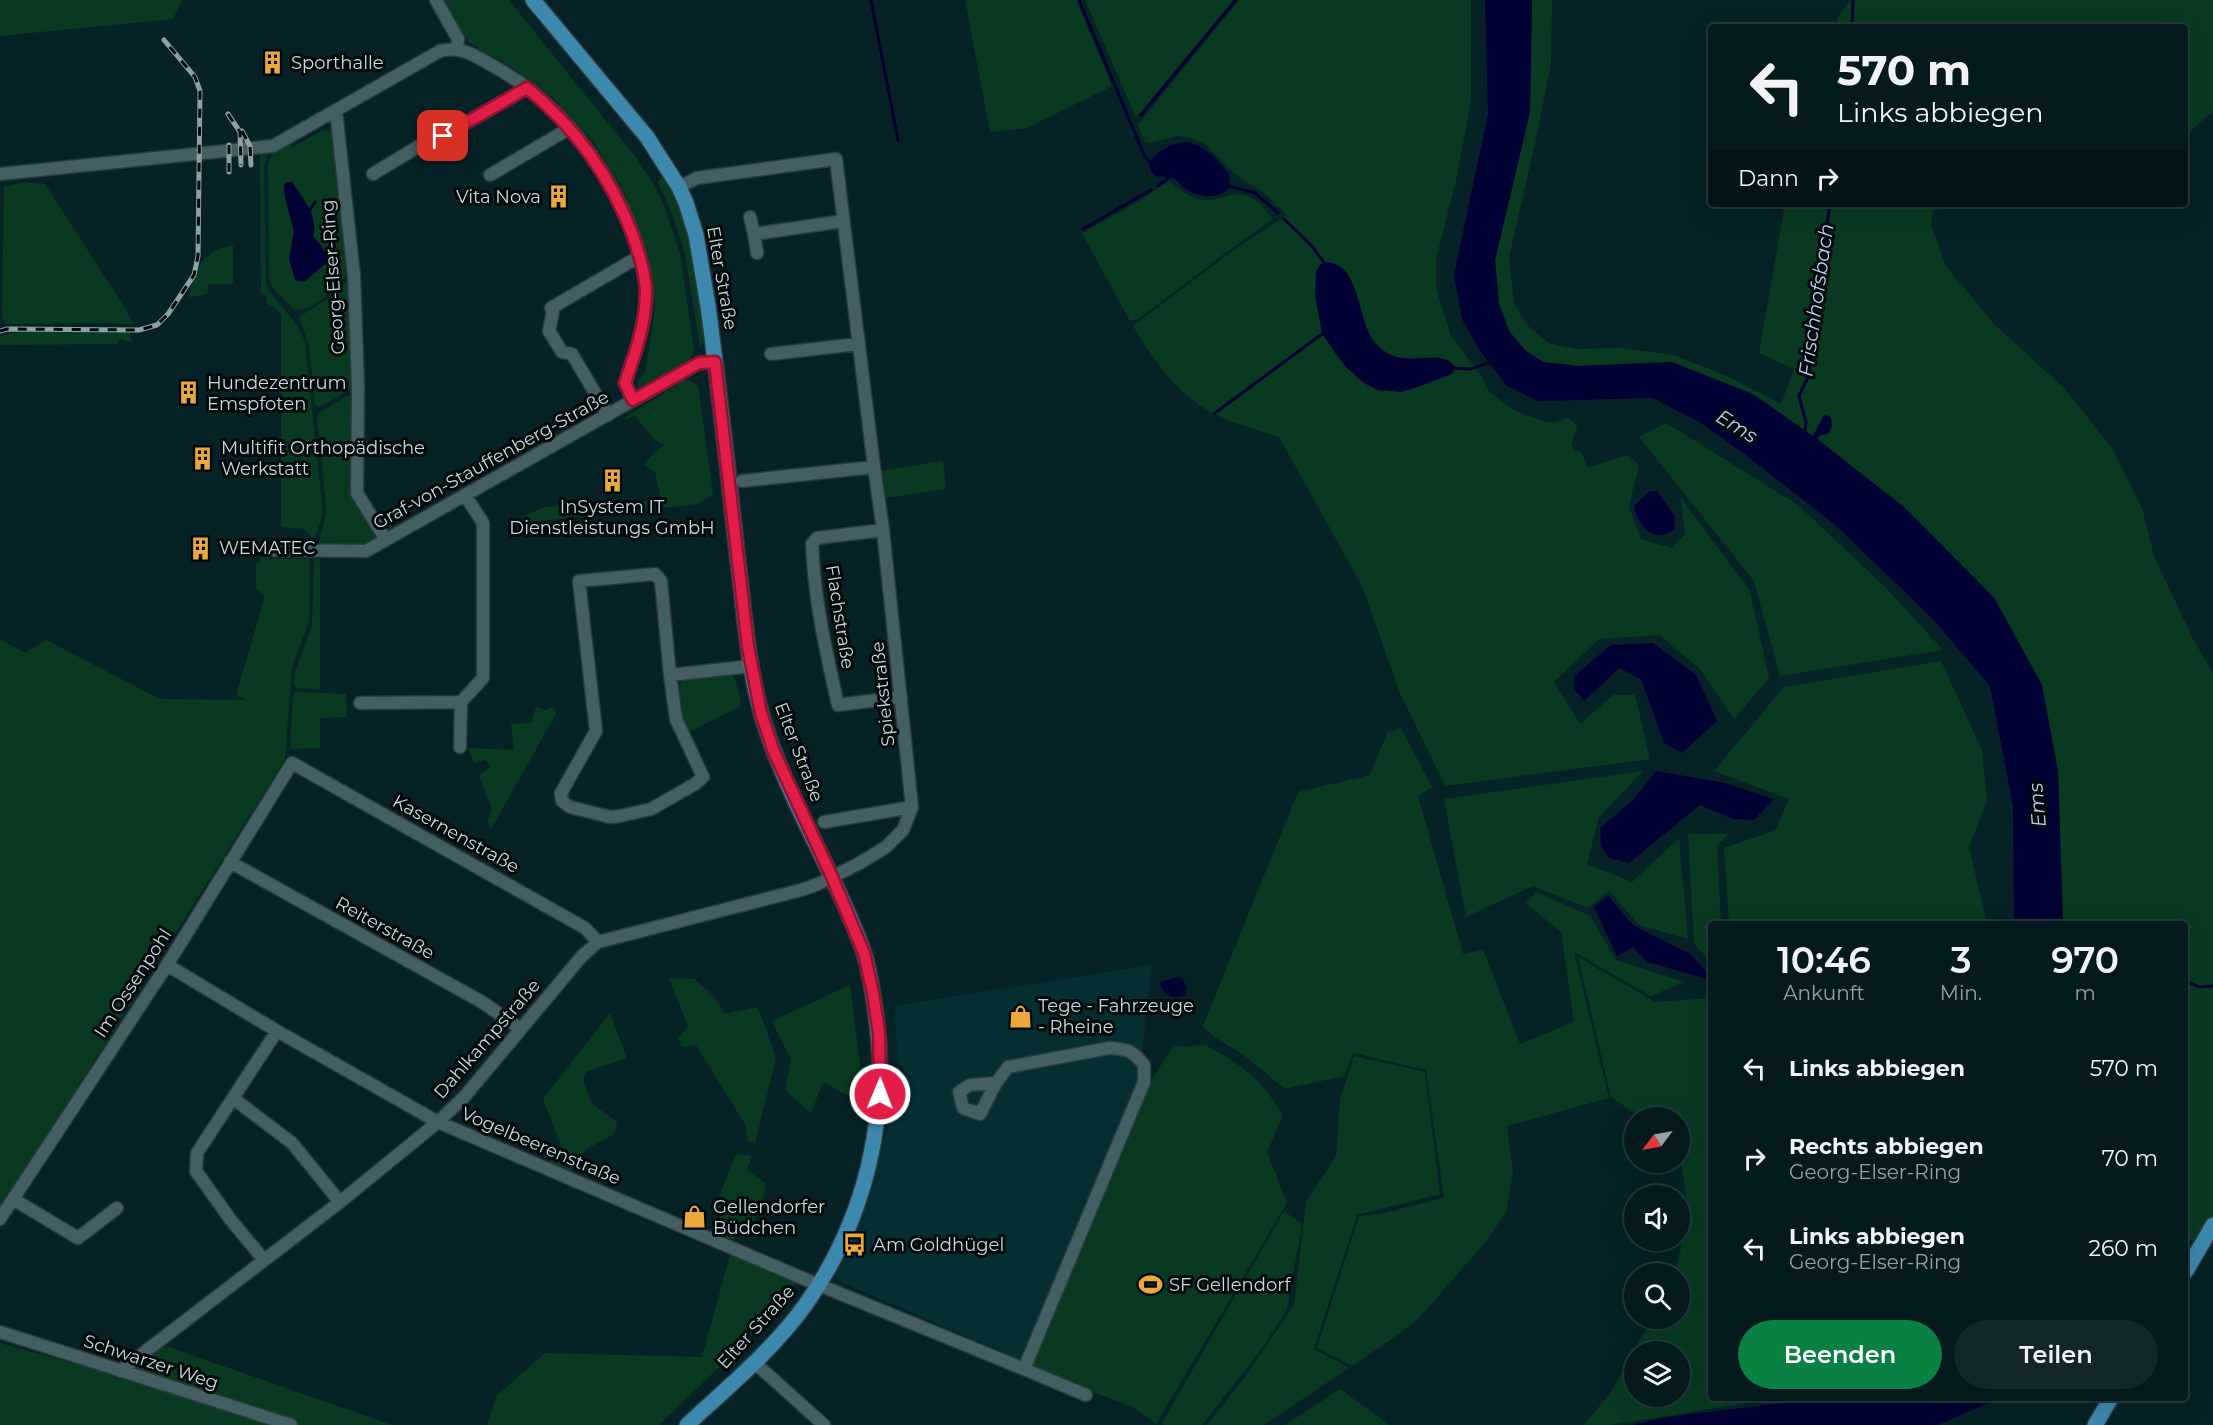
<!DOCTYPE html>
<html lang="de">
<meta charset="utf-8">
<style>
:root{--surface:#041a1c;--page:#122729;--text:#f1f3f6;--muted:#97a1a3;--line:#25383b;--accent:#0b8043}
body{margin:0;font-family:Montserrat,sans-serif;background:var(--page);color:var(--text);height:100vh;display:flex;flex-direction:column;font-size:22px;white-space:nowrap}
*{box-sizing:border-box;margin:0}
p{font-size:20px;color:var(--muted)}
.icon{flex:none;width:33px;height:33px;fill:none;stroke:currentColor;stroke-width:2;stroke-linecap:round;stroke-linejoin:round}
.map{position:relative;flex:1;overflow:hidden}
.details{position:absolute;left:1708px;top:921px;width:480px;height:480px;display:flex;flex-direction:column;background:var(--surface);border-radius:6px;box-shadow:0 6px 24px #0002,0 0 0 2px var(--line)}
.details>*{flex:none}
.banner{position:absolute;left:1708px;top:24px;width:480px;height:183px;border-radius:6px;box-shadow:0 6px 24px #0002,0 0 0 2px var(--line);background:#041a1c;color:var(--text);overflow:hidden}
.needle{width:39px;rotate:238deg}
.tools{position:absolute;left:1624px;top:1107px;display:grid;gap:12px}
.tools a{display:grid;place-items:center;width:66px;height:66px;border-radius:50%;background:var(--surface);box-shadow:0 6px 24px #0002,0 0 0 2px var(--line);font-size:30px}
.pin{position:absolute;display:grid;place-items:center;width:51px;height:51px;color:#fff;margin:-26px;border-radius:12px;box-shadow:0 3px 9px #0006}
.me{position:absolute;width:66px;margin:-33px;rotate:1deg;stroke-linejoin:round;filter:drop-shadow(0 0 4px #0008)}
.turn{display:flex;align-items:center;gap:21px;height:126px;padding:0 30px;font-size:27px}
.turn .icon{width:78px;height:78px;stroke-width:2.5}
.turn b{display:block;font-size:42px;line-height:51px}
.then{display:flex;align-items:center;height:57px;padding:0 30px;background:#0003;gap:12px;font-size:22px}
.eta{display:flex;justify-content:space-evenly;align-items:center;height:102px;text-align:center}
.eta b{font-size:36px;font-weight:600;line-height:42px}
.action{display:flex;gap:12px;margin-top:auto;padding:12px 30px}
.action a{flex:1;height:69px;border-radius:36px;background:var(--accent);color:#fff;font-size:24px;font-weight:600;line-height:69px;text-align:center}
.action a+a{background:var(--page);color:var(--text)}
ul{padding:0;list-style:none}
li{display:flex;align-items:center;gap:18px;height:90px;padding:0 30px}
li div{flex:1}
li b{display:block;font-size:22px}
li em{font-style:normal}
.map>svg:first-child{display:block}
.built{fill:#052e33}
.green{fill:#093a21;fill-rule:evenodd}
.water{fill:#000233}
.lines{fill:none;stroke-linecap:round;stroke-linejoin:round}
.stream{stroke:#000233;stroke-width:3}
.minor-casing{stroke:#2c383c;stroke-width:15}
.major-casing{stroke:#2c383c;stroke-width:18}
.minor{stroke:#435f64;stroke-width:12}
.major{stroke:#3d88ad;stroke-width:15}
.rail-casing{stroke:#8da0a3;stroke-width:5}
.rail{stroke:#02090b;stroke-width:3;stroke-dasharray:9;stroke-linecap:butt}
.route-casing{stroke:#92132f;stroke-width:15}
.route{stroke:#e11d48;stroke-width:10}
.labels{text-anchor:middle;stroke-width:6;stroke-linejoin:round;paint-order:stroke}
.poi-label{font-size:18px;fill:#cad9dc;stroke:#02090b;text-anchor:start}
.street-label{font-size:18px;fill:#cad9dc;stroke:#02090b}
.water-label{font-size:20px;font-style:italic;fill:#bdcef0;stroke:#02090b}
</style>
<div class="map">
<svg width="2213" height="1425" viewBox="0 0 2213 1425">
<rect width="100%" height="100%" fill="#062226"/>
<path class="built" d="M1152 965 1140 1067 1141 1083 1024 1361 830 1277 860 1209 887 1131 890 1080 902 1077 903 1070 898 1062 894 1006Z"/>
<path class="green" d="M0 0H182L173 19 0 36Z
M441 0H509L637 159 656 188 665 209 680 254 694 349 690 360 638 388V381L646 371 655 307 648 255 624 192 595 144 552 97 509 66 470 43 461 32Z
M965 0H1076L1112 86 1027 128 990 132Z
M1085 0H1233L1136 118Z
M1239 0H1471V101L1457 176 1436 259V288L1451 336 1481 375 1489 392 1514 410 1545 422H1555L1568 418 1576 424 1577 428 1571 445 1575 450 1582 453 1587 468 1628 455 1639 465 1629 507 1641 539 1672 548 1685 534 1681 498 1750 591 1769 678 1734 719 1700 669 1659 635 1599 639 1554 682 1580 724 1613 695H1635L1650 759 1445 786 1400 693 1362 586 1279 437C1259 430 1237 425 1218 416 1178 396 1155 363 1133 326L1234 250 1287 215 1264 193 1235 174 1205 144 1191 138 1179 136 1149 143 1144 141 1138 125ZM1353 284C1361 313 1368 356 1406 359 1414 359 1432 356 1438 358 1444 360 1449 365 1454 368L1452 374 1411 390 1364 383 1346 367 1331 348Z
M1532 0H1552L1551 63 1537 135 1509 257 1514 303 1528 326 1549 343 1576 349 1622 348 1674 355 1727 376 1781 404 1794 369 1759 353 1785 204H1975L1933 211 1931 225 1946 266 1994 324 2065 389 2112 448 2142 508 2154 556 2193 639 2213 673V1225L2199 1248 2186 1234V924H2063L2058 771 2042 685 1995 598 1905 508 1817 438 1821 435 1828 434 1833 422 1824 415 1813 436 1788 419 1672 362 1578 366 1543 362 1525 350 1509 331 1499 304 1495 260 1530 112Z
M1851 0H2213V111L2186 135V27H1836L1839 15Z
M327 130 334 134 349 272C335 287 316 311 294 310L273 288 269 278 268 164 272 152 290 144 293 147 321 131ZM291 216 314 231 313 236 322 247 291 243 294 232Z
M260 150 269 151 264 167 266 282C273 305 299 317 305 343L323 513 315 539 303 529 281 527V315L278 311 267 303V295H261Z
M663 176C695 225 698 282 706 338L700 348 685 253 673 216 658 182Z
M1169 181C1178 188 1187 196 1198 199 1208 202 1216 199 1226 196 1249 189 1260 203 1273 219L1232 248 1138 319 1130 321 1082 233 1135 204Z
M24 182 45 184 125 308 134 325 110 323 5 324 2 316 4 187Z
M233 245V284H208V293L189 298C193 270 204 250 233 245Z
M345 282 350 283 353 387 331 401 318 407 315 404 309 346 299 317 330 297Z
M24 331H130L132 342 120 339 118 344 0 345V336Z
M687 380 698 385 713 494 698 504 523 523 522 517 544 507 661 500 655 472 644 464 658 449 664 446 655 440 635 416 625 420 624 418 683 381Z
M347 396H352L353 494 378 538 365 544H320L319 542 325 518 326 504 317 417 320 412Z
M1666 423 1798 505 1885 587 1943 650 1780 676 1754 581 1639 437Z
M943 461 946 489 885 498 881 471Z
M260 557H268L269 559H308L310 562 309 622 292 667 285 760 0 1210V639L25 653 46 640 160 699 247 700 236 695 265 596 256 589V563H260Z
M314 559H320V689L297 688 294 685 295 672 312 626Z
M1941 661 1982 750 1987 800 1969 847 1987 924H1729L1724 848 1776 830 1789 799 1714 771 1784 687Z
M733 674 739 693 741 706 687 733C682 718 668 688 686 679Z
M296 692 346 694 347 717 320 718V748L290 749 293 696Z
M536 707 546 710 554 707 556 714 491 829 487 821 492 810 479 776 490 767 486 760 474 763 468 748 514 750 511 724 531 723Z
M1401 728 1432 787 1418 796 1463 954 1483 950 1520 1044 1574 1022 1561 932 1526 903 1536 892 1590 916 1616 960 1684 982 1651 996 1574 952 1609 1098 1507 1126 1513 1173 1506 1212 1488 1239 1419 1318 1402 1332 1352 1366 1317 1348 1359 1216 1380 1214 1444 1198 1426 1070 1353 1053 1344 1076 1285 1089 1245 1056 1213 1036 1203 1026 1298 792 1370 775 1387 733Z
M1643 771 1599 817 1587 864 1632 882 1679 838 1688 939 1639 925 1609 891 1588 908 1533 886 1466 917 1444 799Z
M1688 834H1729L1717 845 1721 924H1712L1711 962 1694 944Z
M1578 957 1655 1002 1711 998 1712 1398H1778L1610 1425H1584L1611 1392 1652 1319 1680 1318V1274L1675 1273 1689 1214 1680 1155V1118L1640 1117 1611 1097ZM1635 1352H1680V1396H1635Z
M669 978 694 979 714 996 724 1014 758 1007 776 1058 755 1143 748 1141 745 1124 696 1045 682 1047 678 1038 688 1026Z
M850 985 865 1105 823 1082 811 1113 785 1090 791 1060 772 1021Z
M610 1013 627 1058 586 1072 583 1081 592 1104 615 1120 617 1126 613 1135 586 1149 568 1175 546 1166 561 1146 543 1099Z
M1205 1045C1244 1066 1259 1077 1283 1115L1267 1152 1287 1203 1156 1424 1133 1407 1028 1368 1150 1082 1173 1047Z
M1354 1056 1425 1072 1440 1194 1357 1215 1314 1349 1349 1368 1264 1425H1207L1245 1377 1294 1305 1306 1202 1336 1156 1340 1100Z
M736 1154 752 1156 747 1170 766 1183C761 1207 755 1235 727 1240L716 1204Z
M1284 1211 1302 1224 1287 1309 1263 1347 1202 1425H1164L1162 1423Z
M731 1251 799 1280 740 1347 659 1425H487L496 1396 545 1353 702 1357Z
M0 1343 119 1376 160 1344 392 1425H0Z
M1340 1389 1389 1425H1285Z"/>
<path class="water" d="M1485 0H1532L1530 112 1495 260 1499 304 1509 331 1525 350 1543 362 1578 366 1672 362 1753 394 1813 436 1824 415 1831 417 1832 426 1828 434 1821 435 1817 439 1905 508 1994 598 2042 685 2058 771 2063 924H2014L2013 806 1990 686 1933 619 1834 524 1743 453 1701 423 1653 398 1538 401 1507 386 1480 351 1462 319 1454 275 1488 114Z
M1187 142C1205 146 1218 159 1229 174L1230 186C1220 200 1201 198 1187 190 1182 187 1178 180 1173 178 1161 175 1151 181 1149 162 1159 150 1171 143 1187 142Z
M286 182H292C302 197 319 216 313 236L322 247 328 259 325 264 304 282 295 280 289 259 294 232 285 198 284 186Z
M1324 262C1360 261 1357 317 1373 340 1400 377 1443 343 1455 368L1452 374 1402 392 1377 390 1364 383 1346 367 1322 334 1315 296 1316 272 1319 266Z
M1650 491H1657L1675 517 1674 530C1669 532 1665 535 1659 535 1646 535 1635 517 1634 506Z
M1653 643 1696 675 1717 721 1682 753 1664 743 1641 679 1619 668 1584 701 1574 689V676L1611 645Z
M1656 771 1725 783 1774 799 1754 820 1733 819 1700 805 1629 863 1609 858 1601 846 1600 828 1632 801Z
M1608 896 1634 926 1690 954 1711 976 1704 978 1647 962 1633 947 1617 956 1594 907Z
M1179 977 1182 978 1187 988 1185 995C1174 1001 1161 994 1160 982Z
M1825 1398H1999L1938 1425H1632L1667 1417Z"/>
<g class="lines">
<path class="stream" d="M871 0 898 140
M1079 0 1145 157 1150 162
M1852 27 1853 0
M1141 115 1236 0
M1158 186 1168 178
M1228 186 1255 193 1278 213
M310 210 315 202
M1284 219 1311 245 1325 264
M1083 229 1151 190
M1453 368 1471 369 1490 362
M1215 413 1322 334
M1805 431 1806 422 1799 396 1809 375 1811 329 1830 204
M2186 981 2199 987 2213 986"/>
<defs>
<path id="minor" d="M436 0 458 39 457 49
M336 111 354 276 358 388 357 493 386 540
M0 174 273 146 440 51C461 45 477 57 495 67 514 78 534 91 550 107 597 151 641 226 646 290 648 322 634 354 625 383L633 400
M373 174 419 146 443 136 527 88
M490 175 570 128
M750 217 754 234
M757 253 754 234 844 221
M771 354 858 344
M608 415 572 354 562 352 549 331 553 311 551 308 640 256
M742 481 874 467
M883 530 817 538 812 544C814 598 826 652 838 705L901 697
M274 550 366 551 699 363 715 361
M655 574 661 581 670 675 676 719 703 777 695 784 651 809 620 816 610 817 570 807 562 801 561 793 596 731 579 581Z
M670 675 752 666
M360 703 461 702 483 678V523L465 495
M460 747 461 702
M824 822 912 807
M230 862 482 1002 521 1029
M167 965 277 1031 438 1122 802 1278 1024 1369 1144 1082V1065C1133 1051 1128 1049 1109 1048L1008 1067 996 1083 980 1114 963 1108 959 1092 970 1085 996 1083
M234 1099 292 1143 340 1202
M13 1199 78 1238 117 1208
M0 1219 167 965 292 763 585 928 598 942
M264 1260 230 1219 196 1171 197 1153 277 1031
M0 1332 291 1425
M755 1363 824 1425
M1024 1369 1086 1395
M120 1371 340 1202 438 1122 465 1096 582 956 598 942 801 890 818 884 858 864 886 847 903 830 912 807 883 530 874 467 836 159 697 178 679 187"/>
<path id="major" d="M533 0 647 137 679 187 686 203 696 235 708 306C719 388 728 471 737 553 744 607 747 663 762 716 786 797 834 870 863 950 870 971 873 994 876 1015 890 1117 865 1220 806 1304 773 1350 728 1387 687 1425
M2186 1271 2213 1225
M2095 1425 2111 1398"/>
</defs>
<use href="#minor" class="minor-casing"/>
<use href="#major" class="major-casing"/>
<use href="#minor" class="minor"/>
<use href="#major" class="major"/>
<defs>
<path id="rail" d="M228 114 240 132 241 165
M242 131 250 146 251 165
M229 172V145
M0 331 7 329 139 330 157 325 168 314 194 275 198 256 200 91 195 77 164 40"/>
</defs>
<use href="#rail" class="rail-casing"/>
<use href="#rail" class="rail"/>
</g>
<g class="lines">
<defs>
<path id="route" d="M443 136 527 88C575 127 611 177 633 236 639 254 646 275 646 294 645 326 635 354 625 383L633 400 699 363 715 362 748 647 761 713 774 752 832 877 864 953 873 993 879 1033 880 1094"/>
</defs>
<use href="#route" class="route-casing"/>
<use href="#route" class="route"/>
</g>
<defs>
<symbol id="building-bare" viewBox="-9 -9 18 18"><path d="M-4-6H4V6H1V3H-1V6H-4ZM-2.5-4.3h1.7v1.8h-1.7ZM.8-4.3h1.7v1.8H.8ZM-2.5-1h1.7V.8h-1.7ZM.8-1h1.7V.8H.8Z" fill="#eda83b" stroke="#02090b" stroke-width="2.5" paint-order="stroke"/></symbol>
<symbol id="shop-bare" viewBox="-9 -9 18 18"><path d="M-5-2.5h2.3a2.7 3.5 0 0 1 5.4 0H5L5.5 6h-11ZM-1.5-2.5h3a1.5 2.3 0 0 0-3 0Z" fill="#eda83b" stroke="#02090b" stroke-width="2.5" paint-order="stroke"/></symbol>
<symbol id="bus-bare" viewBox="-9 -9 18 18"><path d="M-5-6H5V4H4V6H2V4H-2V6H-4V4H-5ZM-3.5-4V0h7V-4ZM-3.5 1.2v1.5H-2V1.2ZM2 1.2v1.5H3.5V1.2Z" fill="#eda83b" stroke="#02090b" stroke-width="2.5" paint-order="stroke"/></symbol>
<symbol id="stadium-bare" viewBox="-9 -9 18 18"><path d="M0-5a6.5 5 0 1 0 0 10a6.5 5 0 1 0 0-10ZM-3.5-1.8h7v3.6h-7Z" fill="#eda83b" stroke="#02090b" stroke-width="2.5" paint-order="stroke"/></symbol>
</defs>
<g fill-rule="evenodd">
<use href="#building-bare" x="256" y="46" width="33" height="33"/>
<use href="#building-bare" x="542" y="180" width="33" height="33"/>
<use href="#building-bare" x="172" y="376" width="33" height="33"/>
<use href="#building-bare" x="186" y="442" width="33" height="33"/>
<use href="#building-bare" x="596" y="464" width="33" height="33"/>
<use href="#building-bare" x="184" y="532" width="33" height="33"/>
<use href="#shop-bare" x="1004" y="1000" width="33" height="33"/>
<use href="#shop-bare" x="678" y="1200" width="33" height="33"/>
<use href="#bus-bare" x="838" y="1228" width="33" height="33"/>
<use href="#stadium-bare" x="1134" y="1268" width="33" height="33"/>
</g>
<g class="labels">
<g class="poi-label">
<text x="291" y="69">Sporthalle</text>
<text x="541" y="203" text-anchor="end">Vita Nova</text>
<text x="207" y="389">Hundezentrum<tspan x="207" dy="21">Emspfoten</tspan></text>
<text x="221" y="454">Multifit Orthopädische<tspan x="221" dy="21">Werkstatt</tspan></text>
<text x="612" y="513" text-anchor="middle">InSystem IT<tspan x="612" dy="21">Dienstleistungs GmbH</tspan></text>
<text x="219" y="554">WEMATEC</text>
<text x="1038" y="1012">Tege - Fahrzeuge<tspan x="1038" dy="21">- Rheine</tspan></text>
<text x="713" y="1213">Gellendorfer<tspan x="713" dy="21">Büdchen</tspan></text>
<text x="873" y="1251">Am Goldhügel</text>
<text x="1169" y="1291">SF Gellendorf</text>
</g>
<g class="street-label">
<text transform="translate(333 277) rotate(-94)" y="6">Georg-Elser-Ring</text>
<text transform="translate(722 278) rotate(80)" y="6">Elter Straße</text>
<text transform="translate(491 460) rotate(-29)" y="6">Graf-von-Stauffenberg-Straße</text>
<text transform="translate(840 617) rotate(81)" y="6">Flachstraße</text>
<text transform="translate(883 694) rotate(-96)" y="6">Spiekstraße</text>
<text transform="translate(799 752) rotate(69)" y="6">Elter Straße</text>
<text transform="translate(456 834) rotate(29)" y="6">Kasernenstraße</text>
<text transform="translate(385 928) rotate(29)" y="6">Reiterstraße</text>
<text transform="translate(133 983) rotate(-57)" y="6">Im Ossenpohl</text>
<text transform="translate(487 1039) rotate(-49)" y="6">Dahlkampstraße</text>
<text transform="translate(541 1146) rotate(23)" y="6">Vogelbeerenstraße</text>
<text transform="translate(756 1327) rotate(-48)" y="6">Elter Straße</text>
<text transform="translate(151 1362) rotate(18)" y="6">Schwarzer Weg</text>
</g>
<g class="water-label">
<text transform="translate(1816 300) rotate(-82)" y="7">Frischhofsbach</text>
<text transform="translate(1737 426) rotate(32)" y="7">Ems</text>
<text transform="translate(2037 805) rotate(-95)" y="7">Ems</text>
</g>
</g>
</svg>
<div class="tools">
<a><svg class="needle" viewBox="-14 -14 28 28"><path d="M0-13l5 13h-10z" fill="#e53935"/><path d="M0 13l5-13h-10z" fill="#97a1a3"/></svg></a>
<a><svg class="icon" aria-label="sound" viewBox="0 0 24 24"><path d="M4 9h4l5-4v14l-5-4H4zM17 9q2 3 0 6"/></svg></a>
<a><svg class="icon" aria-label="search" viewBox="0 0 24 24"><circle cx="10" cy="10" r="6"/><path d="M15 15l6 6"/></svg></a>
<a><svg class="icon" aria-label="layers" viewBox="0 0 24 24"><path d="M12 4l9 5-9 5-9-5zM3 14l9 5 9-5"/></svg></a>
</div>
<div class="pin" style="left:443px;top:136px;background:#d93025"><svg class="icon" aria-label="arrive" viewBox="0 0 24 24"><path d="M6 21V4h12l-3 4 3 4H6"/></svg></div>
<svg class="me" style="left:880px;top:1094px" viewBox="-20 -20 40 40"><circle r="17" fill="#e11d48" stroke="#fff" stroke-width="3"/><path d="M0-11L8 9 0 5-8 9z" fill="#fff"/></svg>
<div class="banner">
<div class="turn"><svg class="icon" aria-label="left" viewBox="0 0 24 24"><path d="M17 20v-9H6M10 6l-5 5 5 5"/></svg><div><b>570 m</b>Links abbiegen</div></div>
<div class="then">Dann<svg class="icon" aria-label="right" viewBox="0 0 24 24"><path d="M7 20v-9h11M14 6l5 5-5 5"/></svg></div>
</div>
<section class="details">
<div class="eta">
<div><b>10:46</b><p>Ankunft</p></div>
<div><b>3</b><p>Min.</p></div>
<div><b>970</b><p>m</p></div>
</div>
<ul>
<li><svg class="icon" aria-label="left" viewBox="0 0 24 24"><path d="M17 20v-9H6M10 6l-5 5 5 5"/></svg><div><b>Links abbiegen</b></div><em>570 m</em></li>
<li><svg class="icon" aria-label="right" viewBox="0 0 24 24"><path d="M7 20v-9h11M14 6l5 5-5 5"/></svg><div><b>Rechts abbiegen</b><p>Georg-Elser-Ring</p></div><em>70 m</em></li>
<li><svg class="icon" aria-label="left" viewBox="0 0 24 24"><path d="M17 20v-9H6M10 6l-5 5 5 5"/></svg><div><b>Links abbiegen</b><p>Georg-Elser-Ring</p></div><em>260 m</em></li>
</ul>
<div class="action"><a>Beenden</a><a>Teilen</a></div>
</section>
</div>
